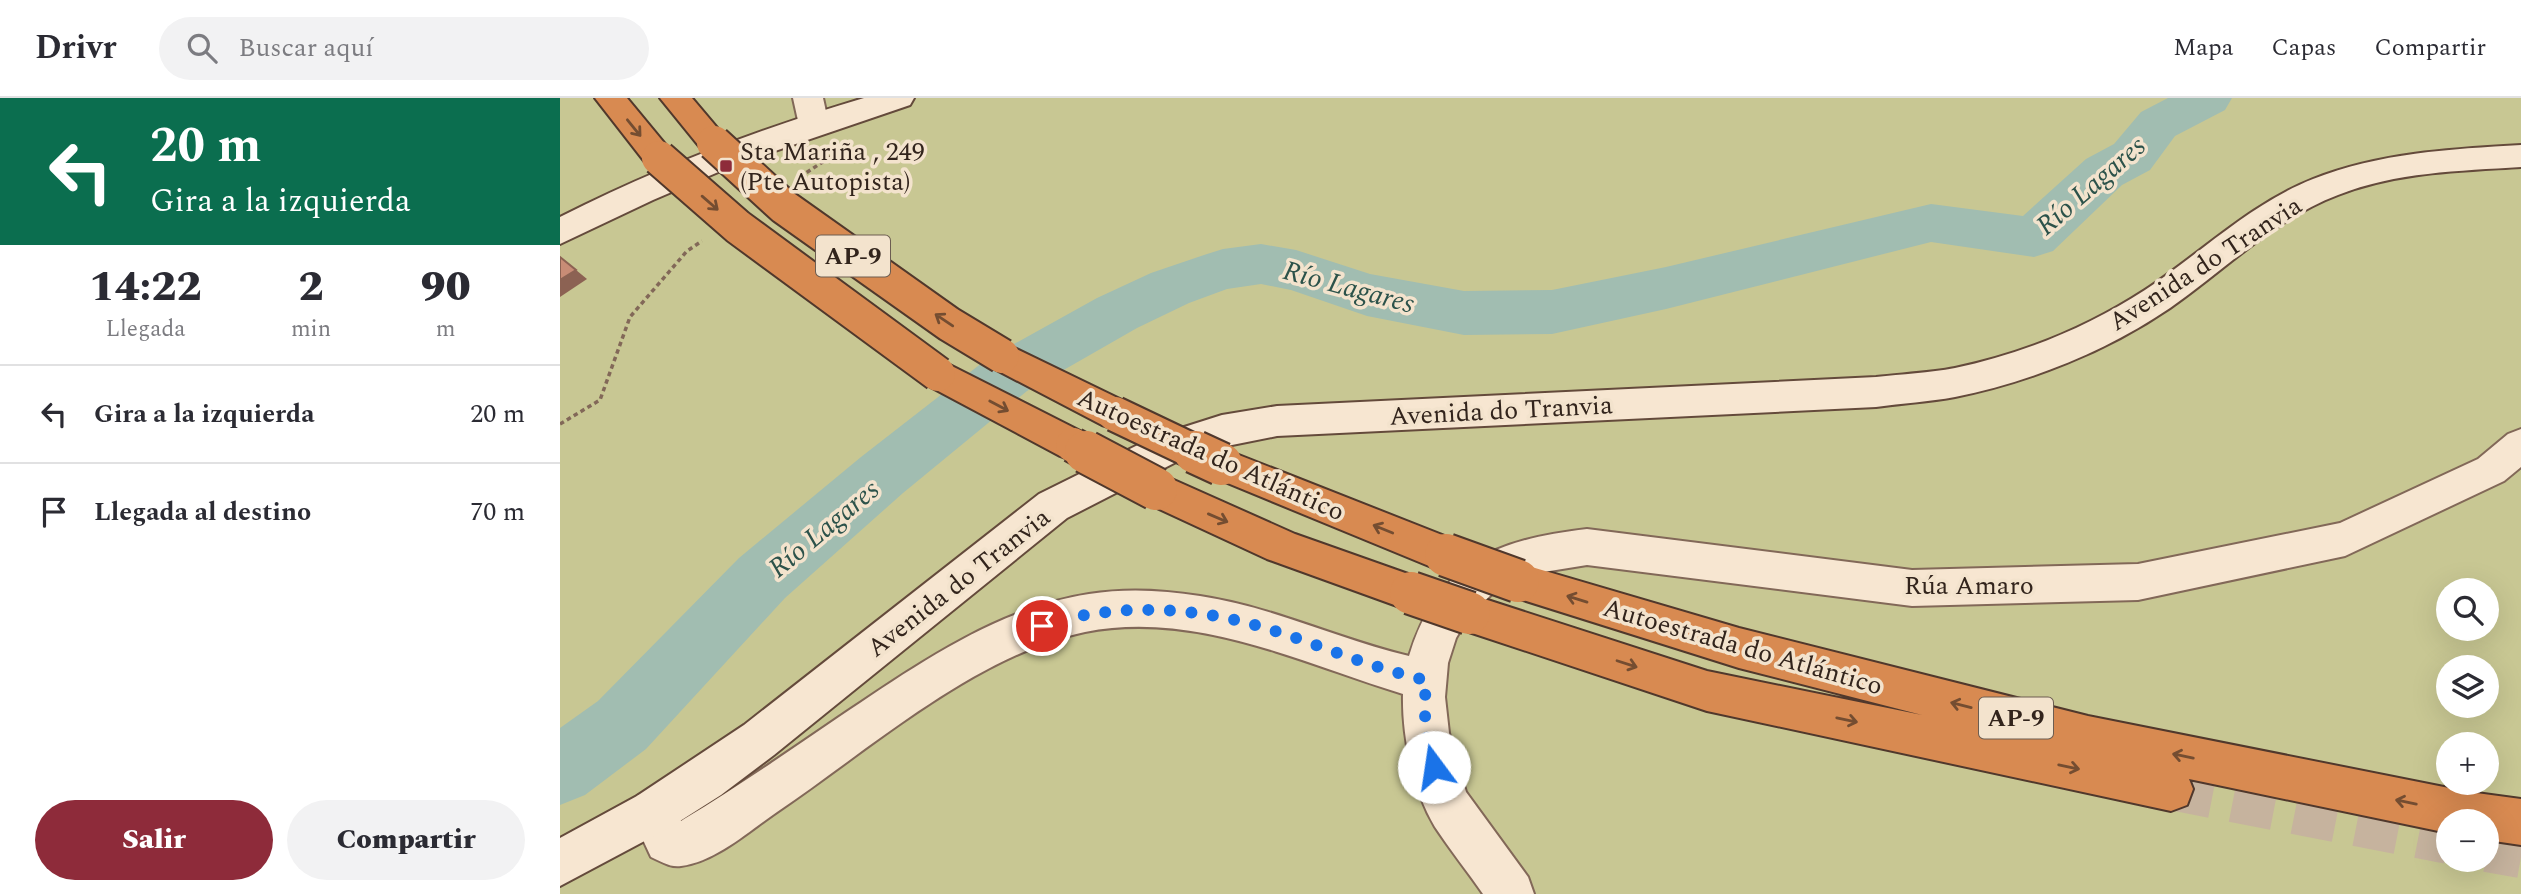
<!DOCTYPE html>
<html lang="es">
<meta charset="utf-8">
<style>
:root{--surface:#fff;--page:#f2f2f3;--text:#2b2b33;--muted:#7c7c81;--line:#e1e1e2;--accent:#8e2b3a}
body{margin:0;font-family:Spectral,serif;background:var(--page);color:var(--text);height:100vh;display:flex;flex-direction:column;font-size:26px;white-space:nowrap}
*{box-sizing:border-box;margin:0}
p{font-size:23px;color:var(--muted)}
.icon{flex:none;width:38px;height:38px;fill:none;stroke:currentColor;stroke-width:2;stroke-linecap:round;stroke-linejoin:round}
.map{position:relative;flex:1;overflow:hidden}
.details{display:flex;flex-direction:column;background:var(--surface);width:560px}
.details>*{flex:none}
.hud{background:#0b6e4f;color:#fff;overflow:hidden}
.buttons{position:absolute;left:1876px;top:480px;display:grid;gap:14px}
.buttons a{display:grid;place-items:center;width:63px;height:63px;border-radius:50%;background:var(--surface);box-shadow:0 7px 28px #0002;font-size:35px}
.pin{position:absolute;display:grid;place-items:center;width:60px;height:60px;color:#fff;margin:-30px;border:4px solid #fff;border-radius:50%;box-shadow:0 2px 7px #0007}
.me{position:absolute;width:77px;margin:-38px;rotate:346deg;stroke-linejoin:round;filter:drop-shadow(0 0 5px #0008)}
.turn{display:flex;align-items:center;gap:24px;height:147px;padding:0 35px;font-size:32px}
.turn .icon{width:91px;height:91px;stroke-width:2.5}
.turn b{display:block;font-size:49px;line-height:60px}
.eta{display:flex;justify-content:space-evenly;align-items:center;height:119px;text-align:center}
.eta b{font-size:42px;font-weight:800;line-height:49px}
.cta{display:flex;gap:14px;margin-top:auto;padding:14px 35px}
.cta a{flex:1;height:80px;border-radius:42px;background:var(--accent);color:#fff;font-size:28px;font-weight:800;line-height:80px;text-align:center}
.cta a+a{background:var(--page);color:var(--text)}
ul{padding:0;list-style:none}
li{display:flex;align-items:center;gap:21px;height:98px;padding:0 35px;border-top:2px solid var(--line)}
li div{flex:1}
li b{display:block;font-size:26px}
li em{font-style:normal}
header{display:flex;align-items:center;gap:42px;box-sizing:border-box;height:98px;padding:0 35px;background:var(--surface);border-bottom:2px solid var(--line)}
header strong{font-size:33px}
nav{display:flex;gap:38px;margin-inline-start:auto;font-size:24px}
.search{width:490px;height:63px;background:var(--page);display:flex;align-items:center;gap:18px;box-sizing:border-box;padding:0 24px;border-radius:38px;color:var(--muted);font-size:26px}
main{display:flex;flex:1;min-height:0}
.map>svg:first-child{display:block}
.green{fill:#c8c793;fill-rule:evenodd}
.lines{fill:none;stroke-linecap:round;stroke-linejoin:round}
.river{fill:#a1bdb1;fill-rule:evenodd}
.highway-tunnel{stroke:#c6b39e;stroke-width:42;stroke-dasharray:42 21;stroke-linecap:butt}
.street-casing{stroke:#826858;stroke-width:4}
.secondary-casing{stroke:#644a3b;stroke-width:4}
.highway-casing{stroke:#50382c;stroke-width:4}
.path{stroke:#826858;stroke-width:3.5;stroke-dasharray:4.5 3.5;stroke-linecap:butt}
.street{fill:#f7e6d1;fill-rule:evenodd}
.secondary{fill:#f7e6d1;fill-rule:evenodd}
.highway{fill:#d88a51;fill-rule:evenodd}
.highway-bridge-far1-casing{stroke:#50382c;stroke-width:38;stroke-linecap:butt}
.highway-bridge-casing{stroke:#50382c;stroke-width:46;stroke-linecap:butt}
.highway-bridge-far1{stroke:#d88a51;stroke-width:34}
.highway-bridge{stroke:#d88a51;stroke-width:42}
.shaded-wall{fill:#8c6253}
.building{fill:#c88c76;stroke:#8c6253;stroke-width:2}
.oneway{stroke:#744d31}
.route{stroke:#1a73e8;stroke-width:12;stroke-dasharray:0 21.6}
.poi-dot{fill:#8e2b3a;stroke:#f3e3cd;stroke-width:2.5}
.labels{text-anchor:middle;stroke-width:7;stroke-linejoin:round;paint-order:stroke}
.shield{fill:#f3e3cd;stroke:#6c5d51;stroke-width:2}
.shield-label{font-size:24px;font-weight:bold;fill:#32241c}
.poi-label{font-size:26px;fill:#32241c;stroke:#f3e3cd;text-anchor:start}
.street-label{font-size:26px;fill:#32241c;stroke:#f3e3cd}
.water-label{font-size:28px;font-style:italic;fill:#2c524a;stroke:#f3e3cd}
</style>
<header>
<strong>Drivr</strong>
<div class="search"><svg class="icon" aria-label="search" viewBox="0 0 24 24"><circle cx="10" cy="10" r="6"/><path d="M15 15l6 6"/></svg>Buscar aquí</div>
<nav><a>Mapa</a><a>Capas</a><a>Compartir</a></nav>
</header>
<main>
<section class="details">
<div class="hud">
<div class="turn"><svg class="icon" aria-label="left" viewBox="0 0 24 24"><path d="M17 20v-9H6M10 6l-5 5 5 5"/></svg><div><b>20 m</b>Gira a la izquierda</div></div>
</div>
<div class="eta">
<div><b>14:22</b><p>Llegada</p></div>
<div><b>2</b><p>min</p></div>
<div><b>90</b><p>m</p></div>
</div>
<ul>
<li><svg class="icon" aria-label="left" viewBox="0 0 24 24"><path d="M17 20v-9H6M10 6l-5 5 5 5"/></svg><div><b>Gira a la izquierda</b></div><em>20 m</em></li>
<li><svg class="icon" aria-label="arrive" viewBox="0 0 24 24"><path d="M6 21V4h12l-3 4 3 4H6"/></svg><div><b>Llegada al destino</b></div><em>70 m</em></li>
</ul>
<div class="cta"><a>Salir</a><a>Compartir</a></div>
</section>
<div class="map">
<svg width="1961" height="796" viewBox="0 0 1961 796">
<rect width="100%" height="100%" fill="#ebd7be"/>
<path class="green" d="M0 0H1961V796H0ZM1888 492H1927V530H1888ZM1888 569H1927V607H1888ZM1888 646H1927V684H1888ZM1888 723H1927V761H1888Z"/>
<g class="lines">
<path class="river" d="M1608 0H1672L1665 12 1615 38 1590 72 1562 87 1493 153 1474 159 1371 144 1106 211 992 236 904 237 807 218 731 192 701 186 667 191 629 205 577 230 467 293 343 395 225 500 86 651 25 697 0 707V630L38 603 179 460 301 359 427 261 537 200 591 175 644 157 663 151 701 146 736 152 810 176 904 193 992 192 1106 169 1371 106 1463 118 1526 61 1554 46 1581 14Z"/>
<path class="highway-tunnel" d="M1611 691 1888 745
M1927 753 1961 759"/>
<defs>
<path id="street" d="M233 0H263L269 27 265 35 254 38 243 35 239 27Z
M1961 331V369L1944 383 1785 458 1578 502 1352 508 1027 467 965 477 934 494 909 518 896 540 888 565 885 599 889 635 906 694 968 779 974 796H923C908 774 890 752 875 729 853 692 842 639 843 596 741 565 635 512 525 534 415 557 309 652 217 714 189 733 155 764 121 768 111 770 100 763 91 759L70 714 77 698 93 691 109 698 121 723 124 721C177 689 228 654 279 619 355 568 437 510 529 496 566 490 603 492 640 498 713 509 778 541 849 558 878 464 935 442 1027 431L1352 472 1578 466 1780 425 1918 361 1948 336Z"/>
<path id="secondary" d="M304 0H354L350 7 177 66 93 102 0 146V119C97 70 199 31 304 0Z
M1961 47V69C1899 73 1836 74 1778 97 1714 121 1665 172 1610 210 1547 253 1470 284 1395 299 1369 304 1342 305 1316 309L717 338 662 349 620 362 507 420 214 657 161 697 109 730 0 788V740L77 698 184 627 479 396 596 338 662 317 717 308 1316 279C1342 276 1369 275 1395 270 1462 256 1528 229 1585 192 1641 155 1690 106 1753 81 1819 55 1890 51 1961 47Z"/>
<path id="highway" d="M35 0H67L110 52 115 60 110 68 99 71 88 68Z
M100 0H132L170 45 165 53 154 56 143 53Z
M442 244 568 305 573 316 568 327 555 331 542 327 429 268 424 258 429 248Z
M378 261 526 336 532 347 526 358 513 363 500 358 365 286 360 276 365 266Z
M661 350 900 444 906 457 900 470 886 475 648 377 642 366 648 355Z
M596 374 735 436 865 482 871 495 865 508 851 513 707 461 582 403 577 391 582 379Z
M958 465 1179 530 1528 618 1909 694 1961 701V747L1927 742V723H1888V735L1629 681 1633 691 1627 707 1611 713 1147 613 909 534 895 528 889 515 895 502 909 496 1147 573 1362 617 1179 570 944 496 938 483 944 470Z"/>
</defs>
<use href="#street" class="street-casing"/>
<use href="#secondary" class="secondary-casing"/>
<use href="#highway" class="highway-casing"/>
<path class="path" d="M240 79 285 49
M0 326 40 302 70 219 127 153 142 143"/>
<use href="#street" class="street"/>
<use href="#secondary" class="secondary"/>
<use href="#highway" class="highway"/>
<defs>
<path id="highway-bridge-far1" d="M154 45 224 109 389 226 442 258
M99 60 178 129 378 276
M555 316 639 356
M513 347 529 356"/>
<path id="highway-bridge" d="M526 354 596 391
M635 354 661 366
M886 457 958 483
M851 495 909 515"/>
</defs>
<use href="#highway-bridge-far1" class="highway-bridge-far1-casing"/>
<use href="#highway-bridge" class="highway-bridge-casing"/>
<use href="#highway-bridge-far1" class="highway-bridge-far1"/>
<use href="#highway-bridge" class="highway-bridge"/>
</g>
<path class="shaded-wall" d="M16 172 27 181 0 199V182Z"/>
<path class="building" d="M0 159 16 172 0 182Z"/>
<defs><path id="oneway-shaft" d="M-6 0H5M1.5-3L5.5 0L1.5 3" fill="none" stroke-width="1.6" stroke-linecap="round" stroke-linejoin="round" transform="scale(1.75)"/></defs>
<g class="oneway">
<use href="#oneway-shaft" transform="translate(74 30) rotate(51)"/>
<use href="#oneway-shaft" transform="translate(150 105) rotate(41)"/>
<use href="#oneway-shaft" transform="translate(384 222) rotate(-146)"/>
<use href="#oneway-shaft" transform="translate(439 308) rotate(28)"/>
<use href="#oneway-shaft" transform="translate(658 420) rotate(23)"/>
<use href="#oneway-shaft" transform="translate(823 431) rotate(-158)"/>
<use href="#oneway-shaft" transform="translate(1017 501) rotate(-163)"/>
<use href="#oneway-shaft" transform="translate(1067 566) rotate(18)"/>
<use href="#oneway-shaft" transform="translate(1401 607) rotate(-166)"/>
<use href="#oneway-shaft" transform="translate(1287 622) rotate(12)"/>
<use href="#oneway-shaft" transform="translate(1623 658) rotate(-168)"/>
<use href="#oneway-shaft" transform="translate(1509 669) rotate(12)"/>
<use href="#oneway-shaft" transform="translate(1846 704) rotate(-168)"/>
</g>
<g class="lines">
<path class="route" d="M482 528C547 506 622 508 688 525 748 541 805 569 866 582 864 613 864 640 874 669"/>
</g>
<rect class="poi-dot" x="159" y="61" width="14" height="14" rx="3.5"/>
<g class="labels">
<g class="shield">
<rect x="256" y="137.5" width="74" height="41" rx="5"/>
<rect x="1419" y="599.5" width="74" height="41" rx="5"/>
</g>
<g class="shield-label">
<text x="293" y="166">AP-9</text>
<text x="1456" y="628">AP-9</text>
</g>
<g class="poi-label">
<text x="180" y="62">Sta Mariña , 249<tspan x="180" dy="30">(Pte Autopista)</tspan></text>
</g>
<g class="street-label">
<text transform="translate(1645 165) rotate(-33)" y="9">Avenida do Tranvia</text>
<text transform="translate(941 312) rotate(-3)" y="9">Avenida do Tranvia</text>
<text transform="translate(651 356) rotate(24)" y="9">Autoestrada do Atlántico</text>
<text transform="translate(398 484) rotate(-38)" y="9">Avenida do Tranvia</text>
<text x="1409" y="496">Rúa Amaro</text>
<text transform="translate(1183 548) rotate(16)" y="9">Autoestrada do Atlántico</text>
</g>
<g class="water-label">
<text transform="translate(1530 87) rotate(-41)" y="10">Río Lagares</text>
<text transform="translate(789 188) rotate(15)" y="10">Río Lagares</text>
<text transform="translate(263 430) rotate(-40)" y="10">Río Lagares</text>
</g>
</g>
</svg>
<div class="buttons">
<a><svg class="icon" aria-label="search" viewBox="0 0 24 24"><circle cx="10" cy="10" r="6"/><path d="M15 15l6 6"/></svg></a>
<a><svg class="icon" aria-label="layers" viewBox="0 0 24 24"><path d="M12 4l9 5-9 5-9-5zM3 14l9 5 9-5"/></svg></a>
<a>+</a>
<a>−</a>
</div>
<div class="pin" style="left:482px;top:528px;background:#d93025"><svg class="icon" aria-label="arrive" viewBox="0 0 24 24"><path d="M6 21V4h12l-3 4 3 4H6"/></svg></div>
<svg class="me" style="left:874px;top:669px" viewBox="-20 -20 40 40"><circle r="19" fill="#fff"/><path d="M0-13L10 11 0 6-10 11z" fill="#1a73e8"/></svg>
</div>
</main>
